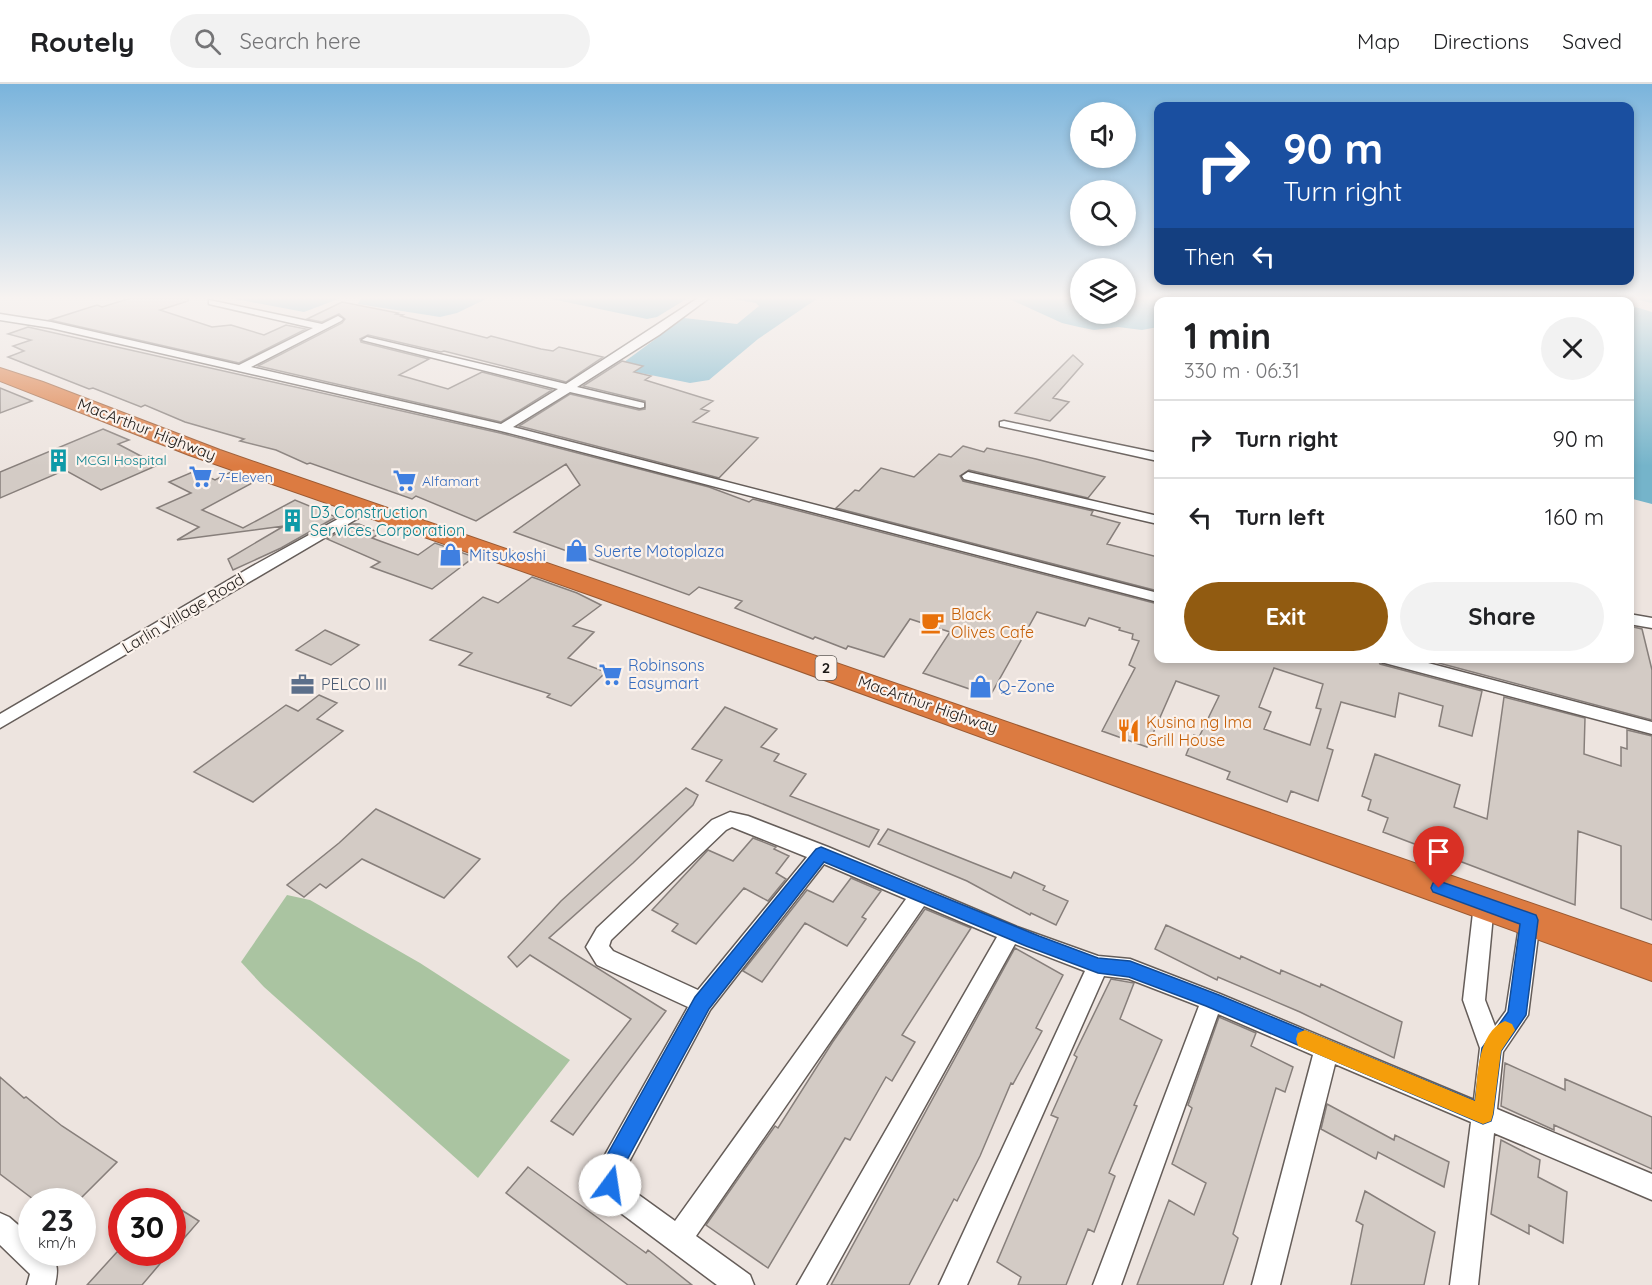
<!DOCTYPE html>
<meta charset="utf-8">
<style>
:root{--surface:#fff;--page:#f2f2f2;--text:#202124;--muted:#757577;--line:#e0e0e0;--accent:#915b11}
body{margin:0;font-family:Quicksand,sans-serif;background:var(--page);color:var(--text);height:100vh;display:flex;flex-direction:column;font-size:22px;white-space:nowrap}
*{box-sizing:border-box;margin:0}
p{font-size:20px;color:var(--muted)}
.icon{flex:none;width:33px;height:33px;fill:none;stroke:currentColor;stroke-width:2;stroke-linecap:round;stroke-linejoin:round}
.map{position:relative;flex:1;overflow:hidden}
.panel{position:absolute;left:1154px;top:213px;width:480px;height:366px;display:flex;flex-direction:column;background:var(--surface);border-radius:12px;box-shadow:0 3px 9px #0003}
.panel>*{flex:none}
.banner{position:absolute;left:1154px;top:18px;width:480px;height:183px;border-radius:12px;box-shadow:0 3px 9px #0003;background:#1a4fa0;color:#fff;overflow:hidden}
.fabs{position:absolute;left:1070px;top:18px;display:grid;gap:12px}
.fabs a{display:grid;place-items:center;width:66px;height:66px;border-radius:50%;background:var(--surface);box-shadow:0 3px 9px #0003;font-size:30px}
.speed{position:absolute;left:18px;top:1104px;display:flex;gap:12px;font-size:30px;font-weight:700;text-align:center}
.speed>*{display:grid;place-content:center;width:78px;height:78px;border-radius:50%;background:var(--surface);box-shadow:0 3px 9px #0003;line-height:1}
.speed small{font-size:15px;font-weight:400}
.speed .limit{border:9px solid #d22;background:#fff;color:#111}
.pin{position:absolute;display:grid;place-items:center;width:51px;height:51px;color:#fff;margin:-62px -26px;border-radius:50% 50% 50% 0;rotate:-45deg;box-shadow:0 0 6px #0007}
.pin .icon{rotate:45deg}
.me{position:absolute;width:66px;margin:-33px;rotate:14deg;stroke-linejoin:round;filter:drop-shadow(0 0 4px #0008)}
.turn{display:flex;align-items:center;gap:21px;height:126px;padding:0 30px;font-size:27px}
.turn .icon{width:78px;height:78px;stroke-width:2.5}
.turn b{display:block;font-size:42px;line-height:51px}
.then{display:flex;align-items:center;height:57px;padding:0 30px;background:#0003;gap:12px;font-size:22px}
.round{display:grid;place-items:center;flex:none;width:63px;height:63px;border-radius:32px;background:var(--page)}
.overview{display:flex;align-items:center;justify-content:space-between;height:102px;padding:0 30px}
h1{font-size:36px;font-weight:700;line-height:45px}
.cta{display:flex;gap:12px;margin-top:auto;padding:12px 30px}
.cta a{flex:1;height:69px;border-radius:36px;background:var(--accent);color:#fff;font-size:24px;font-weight:700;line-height:69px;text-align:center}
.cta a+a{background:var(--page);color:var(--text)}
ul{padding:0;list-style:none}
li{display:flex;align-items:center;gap:18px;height:78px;padding:0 30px;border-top:2px solid var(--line)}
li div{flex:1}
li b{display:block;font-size:22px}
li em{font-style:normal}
header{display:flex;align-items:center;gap:36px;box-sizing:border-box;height:84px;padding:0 30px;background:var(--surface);border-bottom:2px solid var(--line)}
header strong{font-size:28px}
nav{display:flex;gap:33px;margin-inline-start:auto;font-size:21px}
.search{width:420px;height:54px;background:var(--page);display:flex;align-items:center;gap:15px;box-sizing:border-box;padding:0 21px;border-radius:33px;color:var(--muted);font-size:22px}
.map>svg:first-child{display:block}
.green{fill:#aac4a1}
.water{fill:#75b4ca}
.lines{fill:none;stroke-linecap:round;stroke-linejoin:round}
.stream{stroke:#75b4ca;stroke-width:4}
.building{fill:#d3cbc5;stroke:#877f7b;stroke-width:1.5;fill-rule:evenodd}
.street-casing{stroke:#655d59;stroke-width:3}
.highway-casing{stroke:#995932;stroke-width:2}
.street{fill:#fff;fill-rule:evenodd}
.highway{fill:#dc7b41;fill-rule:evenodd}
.route{fill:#1a73e8;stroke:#114b97;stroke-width:1.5}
.slow{fill:#f59e0b}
.labels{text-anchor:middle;stroke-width:4.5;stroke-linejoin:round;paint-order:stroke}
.far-culture-label{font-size:14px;fill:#0d838f;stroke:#fbf2ec;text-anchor:start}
.far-shop-label{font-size:14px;fill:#366cbe;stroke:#fbf2ec;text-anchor:start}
.shield{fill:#fbf2ec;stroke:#5f5a57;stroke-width:1.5}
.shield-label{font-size:15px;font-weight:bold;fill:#1c1917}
.street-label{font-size:16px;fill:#1c1917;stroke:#fbf2ec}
.culture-label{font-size:16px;fill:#0d838f;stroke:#fbf2ec;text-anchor:start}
.shop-label{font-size:16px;fill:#366cbe;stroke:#fbf2ec;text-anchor:start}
.food-label{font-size:16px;fill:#c56008;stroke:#fbf2ec;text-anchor:start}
.service-label{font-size:16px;fill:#4e5e75;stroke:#fbf2ec;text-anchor:start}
</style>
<header>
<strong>Routely</strong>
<div class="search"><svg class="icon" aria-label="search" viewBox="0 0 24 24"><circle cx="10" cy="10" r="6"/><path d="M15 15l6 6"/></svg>Search here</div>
<nav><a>Map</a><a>Directions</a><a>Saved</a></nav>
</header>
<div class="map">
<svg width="1652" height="1201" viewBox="0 0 1652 1201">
<rect width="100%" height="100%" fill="#ede4df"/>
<path class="green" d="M287 811 310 816 420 879 570 976 478 1094 264 903 241 878Z"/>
<path class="water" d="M230 214H341L304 228Z
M361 214H488L457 229 440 233 364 221 358 220Z
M547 214H688L657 233 647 235Z
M728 214H818L758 255 709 296 690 299 616 284 684 234 737 240 759 222 756 219Z
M1007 214H1080V230H1125V214H1189L1185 217 1158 218V243L1142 246 1118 243 1094 246 1079 243 1062 239Z
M1206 214H1394L1393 218 1203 217Z
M1513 214H1608L1619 217 1527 218Z
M1629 221 1652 228V420L1629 414Z"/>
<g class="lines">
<path class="stream" d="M1640 214 1652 217"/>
</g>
<path class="building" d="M131 214H188V217L160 226 212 243 231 241 264 251 286 241 306 245 239 279 50 236 97 221 102 223Z
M342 218 398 229 396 230 403 231 401 232 487 254 491 252 541 265 553 267 559 263 603 273 566 298 444 267 441 268 368 251 360 255 361 258 429 275 399 291 448 305 482 288 552 306 501 338 258 282 342 239 345 235 339 230 322 238 307 235Z
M28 243 500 349 709 403 749 418 753 415 1158 520V574H1377L1380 580 1482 607 1472 652 1439 642 1443 622 1399 609 1395 633 1341 618 1327 664 1333 666 1318 717 1291 707 1287 718 1227 695 1230 688 1186 671 1194 651 1199 653 1219 612 1176 597 1147 663 1102 647 1135 584 1129 581 1139 557 1132 555 1133 550 1119 546 1120 544 1089 534 1085 542 1037 528 990 612 923 589 950 548 910 535 884 573 848 562 846 565 815 553 813 555 735 524 742 517 699 503 689 511 514 448 580 401 566 380 476 437 416 412 412 415 310 379 307 380 276 366 240 357 244 355 185 338 145 321 141 323 93 304 89 305 8 273 24 267 13 262 31 256 8 250ZM1274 584 1323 600 1316 624 1321 625 1310 661 1264 645 1271 628 1259 623Z
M1073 271 1083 280 1053 314 1069 318 1050 337 1015 329Z
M622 277 643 282 634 288 651 292 645 296 713 317 701 325 709 327 693 338 758 354 719 394 519 342 570 310 639 326 645 325V317L583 302Z
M0 304 32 317 0 329Z
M103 345 129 356 118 360 158 381 101 406 65 386 0 414V388Z
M963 362 984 368 987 364 1036 375 1105 393 1088 414 969 386 960 392 963 397 1093 427 1091 431 1120 439 1107 460 1158 473V507L836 424 855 406 859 407 881 384 914 393 939 370 951 373Z
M195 387 215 396 231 388 256 397 202 426 243 444 295 416 336 433 281 464 233 486 228 475 284 442 177 456 199 443 157 424 191 409 169 398Z
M352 440H359L380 449 372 454 418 471 435 459 474 473 432 505 371 483 380 478 327 455Z
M532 493 577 509 601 521 573 542 594 548 568 574 606 588 571 622 547 613 550 610 459 581 472 569 430 556 483 513 498 519Z
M1629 542 1642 545 1652 586V636L1420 574H1629Z
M325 546 359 561 331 581 296 566Z
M319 611 337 619 317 635 343 647 253 718 194 688 286 621 298 627Z
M1504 613 1585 634 1584 670 1621 682V663L1627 665V646L1652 652V836L1621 824V762L1578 747 1575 821 1383 748 1388 734 1368 726 1371 716 1362 712 1375 670 1460 701 1454 723 1487 735Z
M725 623 777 645 761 663 779 670 774 677 806 690 790 712 879 746 869 763 706 697 722 676 692 665Z
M686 704 698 711 693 721 633 779 549 854 666 927 573 1051 551 1037 631 935 530 871 517 883 508 873 561 817Z
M376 725 480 775 444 814 362 775 326 804 320 800 304 813 287 801 339 759Z
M888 745 1011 794 1014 788 1045 802 1043 806 1068 817 1056 841 1031 829 1030 831 967 797 878 760Z
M753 754 776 763 774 765 789 772 776 789 786 795 768 817 744 804 696 860 672 847 678 840 652 826 708 766 733 777Z
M851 794 881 807 862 833 866 835 847 862 805 839 762 898 743 887 807 806 833 818Z
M925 825 971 844 902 951 915 958 892 997 886 993 850 1056 845 1054 768 1184 706 1141 775 1042 778 1044 832 959Z
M1166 841 1240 875 1241 872 1280 890 1281 886 1320 903 1321 900 1402 938 1394 974 1300 928 1218 893 1217 896 1155 865Z
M1015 864 1063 891 1036 944 1042 947 1013 1000 1011 999 980 1072 957 1117 954 1115 909 1201H831Z
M1111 895 1134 899 1120 935 1162 956 1134 1021 1137 1022 1109 1089 1115 1092 1094 1148 1088 1145 1066 1201H1018L1021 1193 997 1178 1058 1034 1051 1031 1077 973 1074 971Z
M1219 933 1256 949 1251 962 1293 983 1285 1008 1276 1004 1233 1150 1238 1154 1223 1201H1137L1169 1116 1194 1131 1206 1099 1172 1080 1192 1024 1188 1021Z
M1505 979 1565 1006V995L1652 1033V1085L1554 1041V1046L1501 1022Z
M0 993 24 1014 26 1013 62 1042 117 1078 77 1118H37L0 1090Z
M1327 1020 1394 1056 1395 1051 1449 1078 1444 1103 1378 1068 1376 1075 1321 1045Z
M1501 1056 1540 1076 1538 1093 1567 1108 1563 1159 1529 1141V1150L1491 1130Z
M528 1083 646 1169 648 1166 692 1201H628L506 1109Z
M1365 1107 1435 1148 1424 1201H1351L1363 1141 1356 1137Z
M172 1120 199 1137 172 1168Z
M117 1168H170L142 1201H87Z"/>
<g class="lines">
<defs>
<path id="street" d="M698 214H709L659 251 577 303 644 319V323L640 324 570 308 513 343 1158 509V518L501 347 51 244 0 236V230L51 238 239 281 313 244 209 220V216L322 240 338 232 343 235 341 237 251 283 501 340 558 305 362 256 367 253 566 300Z
M1004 337 1158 369V377L1000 342V338Z
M968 388 1158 432V440L964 395 962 392Z
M367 419 374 423 372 426 0 644V630L251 483Z
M1629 530 1652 534V544L1629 540Z
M1379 574H1409L1652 638V650L1381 578Z
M730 728 748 732 828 763 1017 843 1098 872 1130 875 1220 910 1474 1016 1480 964 1463 916 1474 820 1477 814 1484 811 1491 814 1494 820 1485 916 1495 942 1506 927 1520 836 1523 830 1530 827 1537 830 1540 836 1528 931 1503 968 1497 1025 1652 1090V1116L1494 1049 1478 1201H1450L1471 1038 1335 980 1280 1201H1252L1313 971 1218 930 1121 1201H1093L1199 922 1129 895 1104 892 967 1201H939L1085 887 1015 860 826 1201H797L997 853 924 822 696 1152 750 1191 754 1201H717L614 1124C600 1109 593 1098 601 1078L688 923 597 881 586 863 597 844 712 736ZM732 743 807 773 698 906 613 867 609 862 611 856 726 746ZM824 780 906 815 675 1137 632 1106 623 1096V1089L710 926Z
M0 1129 9 1133 32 1153V1168H47C59 1179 58 1186 55 1201H27L30 1190 0 1161Z"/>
<path id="highway" d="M0 284 43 298 220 366 1652 861V897L596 513 189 371 0 297Z"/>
</defs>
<use href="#street" class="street-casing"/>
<use href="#highway" class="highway-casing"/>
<use href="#street" class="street"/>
<use href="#highway" class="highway"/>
</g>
<linearGradient id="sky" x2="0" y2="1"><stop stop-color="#7ab4dc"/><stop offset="0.56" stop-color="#f7f3f1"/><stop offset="1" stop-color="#f7f3f1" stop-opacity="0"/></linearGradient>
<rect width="1652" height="382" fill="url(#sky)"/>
<path class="route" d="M821 763 1039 852 1098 874 1130 877 1219 911 1475 1017 1482 964 1508 928 1520 840 1433 808 1431 804 1433 799 1439 797 1536 831 1538 836 1526 931 1501 967 1493 1030 1491 1037 1483 1040 1206 922 1129 893 1098 889 1026 862 824 778 709 925 620 1089 621 1101 618 1109 610 1112 603 1109C598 1099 598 1090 602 1080L695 913 816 765Z"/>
<path class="slow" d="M1505 937 1512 940 1515 946 1501 967 1493 1030 1491 1037 1483 1040 1298 962 1296 955 1298 949 1305 946 1475 1017C1478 991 1477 949 1505 937Z"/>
<defs>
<symbol id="building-bare" viewBox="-9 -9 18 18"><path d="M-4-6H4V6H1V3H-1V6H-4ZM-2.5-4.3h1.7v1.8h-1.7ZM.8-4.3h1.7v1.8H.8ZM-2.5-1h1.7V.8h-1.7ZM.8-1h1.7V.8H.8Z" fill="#0f9aa8" stroke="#fbf2ec" stroke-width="2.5" paint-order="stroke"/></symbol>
<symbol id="supermarket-bare" viewBox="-9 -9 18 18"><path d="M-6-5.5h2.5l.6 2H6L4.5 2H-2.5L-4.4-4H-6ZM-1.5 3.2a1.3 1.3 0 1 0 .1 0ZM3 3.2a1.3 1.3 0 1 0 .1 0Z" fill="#3f7fe0" stroke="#fbf2ec" stroke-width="2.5" paint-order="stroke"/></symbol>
<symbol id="shop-bare" viewBox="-9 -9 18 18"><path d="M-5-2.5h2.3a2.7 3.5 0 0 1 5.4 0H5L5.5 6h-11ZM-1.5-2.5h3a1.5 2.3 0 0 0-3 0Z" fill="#3f7fe0" stroke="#fbf2ec" stroke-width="2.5" paint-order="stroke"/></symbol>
<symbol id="cafe-bare" viewBox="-9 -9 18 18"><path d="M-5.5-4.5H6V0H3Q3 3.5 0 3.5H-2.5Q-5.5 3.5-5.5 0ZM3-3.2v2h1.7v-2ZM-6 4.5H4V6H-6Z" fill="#e8710a" stroke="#fbf2ec" stroke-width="2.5" paint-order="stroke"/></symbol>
<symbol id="office-bare" viewBox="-9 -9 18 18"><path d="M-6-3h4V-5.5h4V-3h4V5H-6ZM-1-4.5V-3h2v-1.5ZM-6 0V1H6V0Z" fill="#5c6f8a" stroke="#fbf2ec" stroke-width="2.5" paint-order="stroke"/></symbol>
<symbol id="restaurant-bare" viewBox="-9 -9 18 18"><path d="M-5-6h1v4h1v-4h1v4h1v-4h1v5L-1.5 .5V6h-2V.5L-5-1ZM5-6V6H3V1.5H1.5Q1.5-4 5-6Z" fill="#e8710a" stroke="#fbf2ec" stroke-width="2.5" paint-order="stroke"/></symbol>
</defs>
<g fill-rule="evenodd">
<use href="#building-bare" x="42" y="360" width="33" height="33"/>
<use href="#supermarket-bare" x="184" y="376" width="33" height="33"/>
<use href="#supermarket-bare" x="388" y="380" width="33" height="33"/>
<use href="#building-bare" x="276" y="420" width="33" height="33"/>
<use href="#shop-bare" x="560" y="450" width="33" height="33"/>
<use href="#shop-bare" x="434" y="454" width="33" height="33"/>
<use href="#cafe-bare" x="916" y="522" width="33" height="33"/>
<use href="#supermarket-bare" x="594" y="574" width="33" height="33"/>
<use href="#office-bare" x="286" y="584" width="33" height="33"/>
<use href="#shop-bare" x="964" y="586" width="33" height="33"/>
<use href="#restaurant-bare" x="1112" y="630" width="33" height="33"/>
</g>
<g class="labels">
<g class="far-culture-label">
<text x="76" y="381">MCGI Hospital</text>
</g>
<g class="far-shop-label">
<text x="218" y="398">7-Eleven</text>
<text x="422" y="402">Alfamart</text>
</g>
<rect class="shield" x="815.5" y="572" width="21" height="24" rx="4.5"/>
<g class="shield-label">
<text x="826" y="589">2</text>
</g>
<g class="street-label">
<text transform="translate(147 345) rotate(21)" y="6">MacArthur Highway</text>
<text transform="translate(183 529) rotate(-31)" y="6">Larlin Village Road</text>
<text transform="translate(928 620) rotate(19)" y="6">MacArthur Highway</text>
</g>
<g class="culture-label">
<text x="310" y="434">D3 Construction<tspan x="310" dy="18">Services Corporation</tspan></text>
</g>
<g class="shop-label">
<text x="594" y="473">Suerte Motoplaza</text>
<text x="469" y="477">Mitsukoshi</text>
<text x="628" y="587">Robinsons<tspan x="628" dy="18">Easymart</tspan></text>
<text x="998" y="608">Q-Zone</text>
</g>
<g class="food-label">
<text x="951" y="536">Black<tspan x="951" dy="18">Olives Cafe</tspan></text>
<text x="1146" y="644">Kusina ng Ima<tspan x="1146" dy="18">Grill House</tspan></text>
</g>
<g class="service-label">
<text x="321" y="606">PELCO III</text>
</g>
</g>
</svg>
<div class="fabs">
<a><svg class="icon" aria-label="sound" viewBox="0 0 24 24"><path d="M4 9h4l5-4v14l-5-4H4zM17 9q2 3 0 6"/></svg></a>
<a><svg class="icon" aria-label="search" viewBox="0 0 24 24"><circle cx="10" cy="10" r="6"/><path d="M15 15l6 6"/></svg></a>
<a><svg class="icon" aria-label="layers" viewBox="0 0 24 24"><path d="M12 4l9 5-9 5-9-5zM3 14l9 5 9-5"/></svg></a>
</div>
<div class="speed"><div>23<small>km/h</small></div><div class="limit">30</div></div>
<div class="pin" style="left:1439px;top:804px;background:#d93025"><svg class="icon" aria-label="arrive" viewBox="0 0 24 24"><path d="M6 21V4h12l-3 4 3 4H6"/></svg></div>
<svg class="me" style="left:610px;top:1101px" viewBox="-20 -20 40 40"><circle r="19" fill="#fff"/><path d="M0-13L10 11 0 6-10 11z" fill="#1a73e8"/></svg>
<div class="banner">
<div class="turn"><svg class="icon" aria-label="right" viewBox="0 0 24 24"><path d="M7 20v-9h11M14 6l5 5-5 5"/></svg><div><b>90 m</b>Turn right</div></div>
<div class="then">Then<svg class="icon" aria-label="left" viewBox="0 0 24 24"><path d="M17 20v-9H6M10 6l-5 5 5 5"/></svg></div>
</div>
<section class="panel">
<div class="overview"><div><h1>1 min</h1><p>330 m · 06:31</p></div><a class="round"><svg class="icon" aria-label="close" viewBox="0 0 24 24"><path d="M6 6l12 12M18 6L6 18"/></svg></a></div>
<ul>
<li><svg class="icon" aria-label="right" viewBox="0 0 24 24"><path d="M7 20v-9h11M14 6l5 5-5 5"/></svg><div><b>Turn right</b></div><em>90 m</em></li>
<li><svg class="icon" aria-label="left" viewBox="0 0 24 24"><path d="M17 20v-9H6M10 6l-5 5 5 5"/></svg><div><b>Turn left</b></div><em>160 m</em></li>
</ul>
<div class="cta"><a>Exit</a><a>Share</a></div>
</section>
</div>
